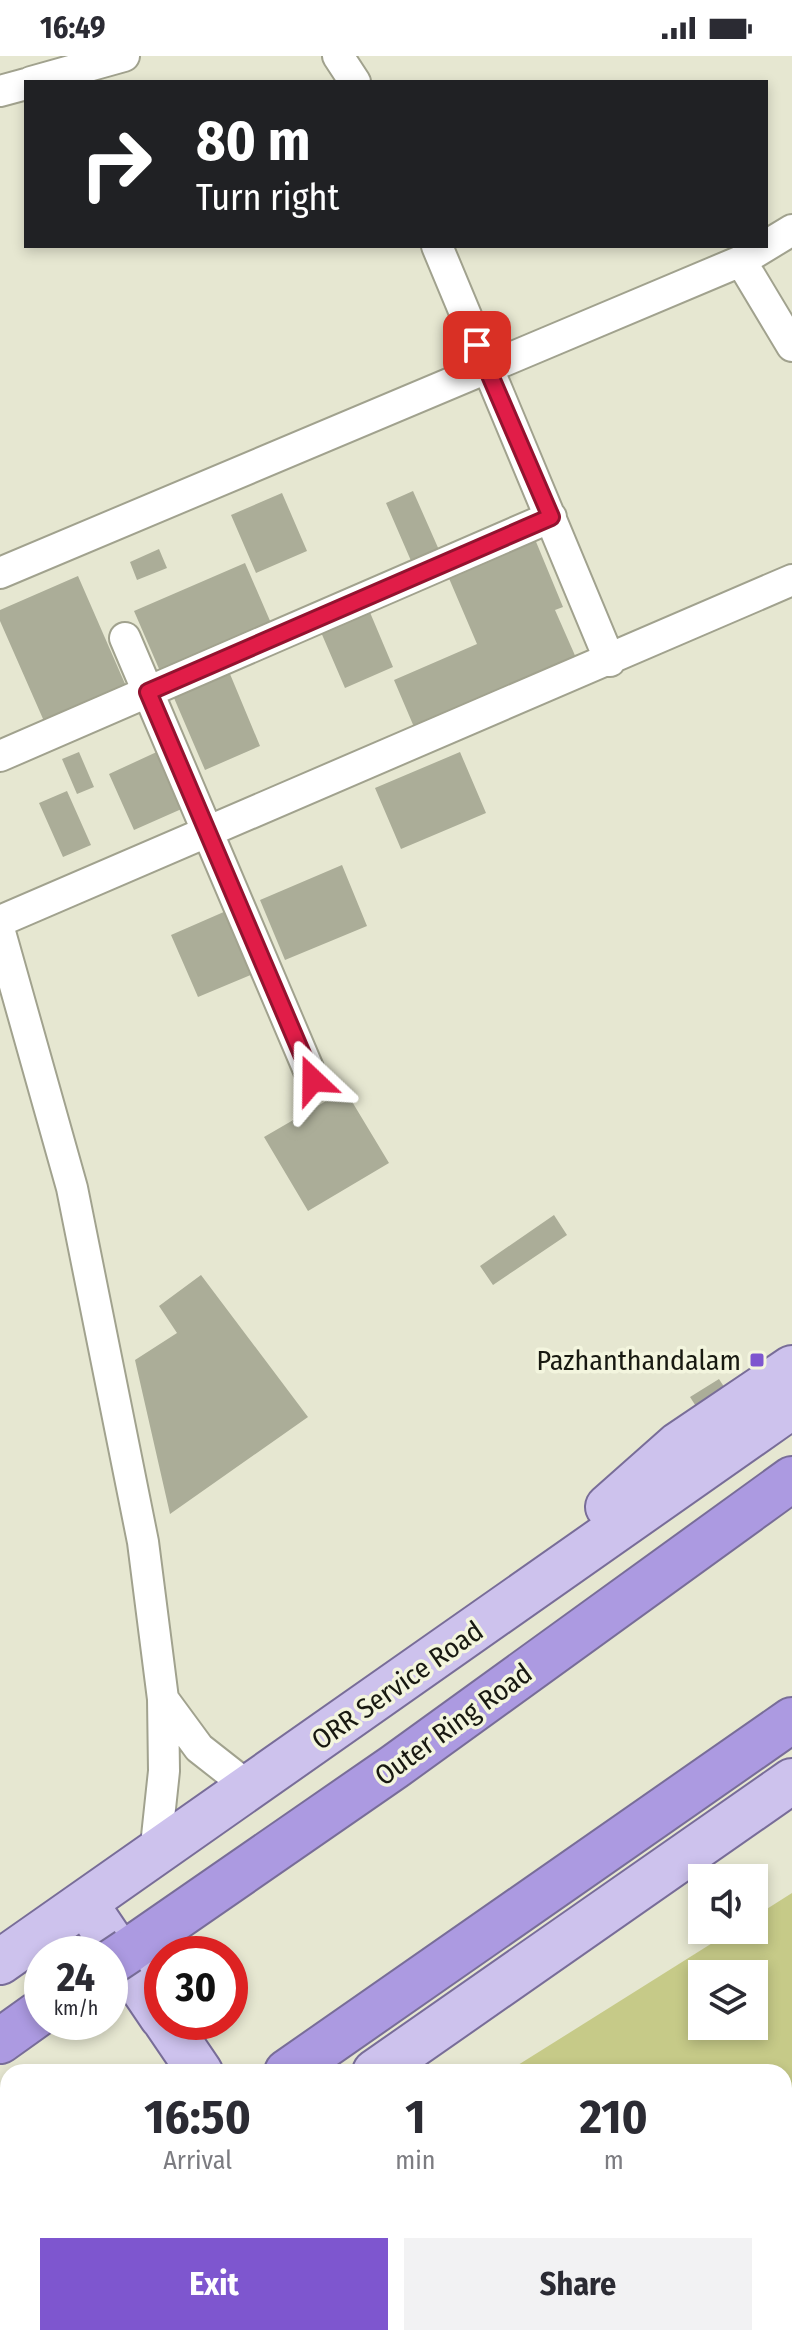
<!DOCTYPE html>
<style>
:root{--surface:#fff;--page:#f2f2f3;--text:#2b2b33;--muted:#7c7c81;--accent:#7e56cf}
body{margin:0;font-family:"Fira Sans Condensed",sans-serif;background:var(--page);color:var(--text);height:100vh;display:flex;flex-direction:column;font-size:30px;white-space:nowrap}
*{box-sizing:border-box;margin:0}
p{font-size:26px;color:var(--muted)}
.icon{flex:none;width:44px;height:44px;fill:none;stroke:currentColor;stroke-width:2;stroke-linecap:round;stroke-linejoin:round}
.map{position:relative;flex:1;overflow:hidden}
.sheet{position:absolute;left:0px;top:2008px;width:792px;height:282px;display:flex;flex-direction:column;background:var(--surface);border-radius:24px 24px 0 0;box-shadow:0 4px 12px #0003}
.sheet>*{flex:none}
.guide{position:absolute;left:24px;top:24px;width:744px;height:168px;border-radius:0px;box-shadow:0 4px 12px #0003;background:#202124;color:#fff;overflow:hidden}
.buttons{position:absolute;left:688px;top:1808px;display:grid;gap:16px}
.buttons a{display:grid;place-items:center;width:80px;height:80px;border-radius:0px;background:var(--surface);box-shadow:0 4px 12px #0003;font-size:40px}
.speed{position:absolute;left:24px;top:1880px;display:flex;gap:16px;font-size:40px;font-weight:700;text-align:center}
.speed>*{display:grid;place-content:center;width:104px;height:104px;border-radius:50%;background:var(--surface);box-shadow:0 4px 12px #0003;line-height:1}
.speed small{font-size:20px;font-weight:400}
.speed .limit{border:12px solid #d22;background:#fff;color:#111}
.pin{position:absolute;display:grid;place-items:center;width:68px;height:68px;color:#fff;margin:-34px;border-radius:16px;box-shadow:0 4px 12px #0006}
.me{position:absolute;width:88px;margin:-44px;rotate:337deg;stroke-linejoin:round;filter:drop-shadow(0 0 6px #0008)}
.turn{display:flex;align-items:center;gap:28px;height:168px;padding:0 40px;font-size:36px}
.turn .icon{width:104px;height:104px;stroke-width:2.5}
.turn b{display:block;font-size:56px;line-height:68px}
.eta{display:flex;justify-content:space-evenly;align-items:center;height:136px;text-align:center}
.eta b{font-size:48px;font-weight:700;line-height:56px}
.cta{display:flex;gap:16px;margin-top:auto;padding:16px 40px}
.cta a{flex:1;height:92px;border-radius:0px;background:var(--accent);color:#fff;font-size:32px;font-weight:700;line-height:92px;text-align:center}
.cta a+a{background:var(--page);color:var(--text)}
.status{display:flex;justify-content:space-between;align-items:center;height:56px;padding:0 40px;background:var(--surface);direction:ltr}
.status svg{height:22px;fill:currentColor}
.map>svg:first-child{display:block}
.green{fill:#c6ca88;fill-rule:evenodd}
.building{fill:#abad98}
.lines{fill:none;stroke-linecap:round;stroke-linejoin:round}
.minor-casing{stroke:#a1a28e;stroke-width:34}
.tertiary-casing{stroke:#a1a28e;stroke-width:40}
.primary-casing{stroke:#786d98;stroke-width:48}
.motorway-casing{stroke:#786d98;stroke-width:48}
.minor{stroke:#fff;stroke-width:30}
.tertiary{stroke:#fff;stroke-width:36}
.primary{stroke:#cdc2ed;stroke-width:44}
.motorway{stroke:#ac9ae1;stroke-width:44}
.motorway-bridge-casing{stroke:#786d98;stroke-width:48;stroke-linecap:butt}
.motorway-bridge{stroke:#ac9ae1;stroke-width:44}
.route-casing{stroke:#92132f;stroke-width:20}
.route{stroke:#e11d48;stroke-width:14}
.poi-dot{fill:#7e56cf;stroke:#f3f5de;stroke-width:3}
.labels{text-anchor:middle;stroke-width:7;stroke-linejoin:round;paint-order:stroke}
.poi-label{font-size:28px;fill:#181911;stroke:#f3f5de;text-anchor:end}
.street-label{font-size:28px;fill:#181911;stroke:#f3f5de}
</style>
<div class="status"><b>16:49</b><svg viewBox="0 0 49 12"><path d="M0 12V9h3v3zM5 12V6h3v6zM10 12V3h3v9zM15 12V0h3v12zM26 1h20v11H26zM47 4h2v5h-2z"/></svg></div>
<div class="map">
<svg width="792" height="2289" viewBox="0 0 792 2289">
<rect width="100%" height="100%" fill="#e6e7d1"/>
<path class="green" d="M792 1837V2289H72L83 2282H784V2016H507L733 1874H754V1861ZM702 1918H754V1970H702Z"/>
<path class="building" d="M413 435 443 503 415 514 386 447Z
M282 437 307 495 256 517 231 459Z
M532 476 563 551 555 554 577 604 417 678 394 624 477 588 445 513Z
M159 493 167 512 137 524 130 506Z
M245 507 274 574 163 622 134 555Z
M78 520 129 637 47 672 0 565V554Z
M366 547 393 611 345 632 317 567Z
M230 618 260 690 205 714 174 642Z
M161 694 186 751 134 774 109 718Z
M79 696 94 731 77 738 62 703Z
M460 696 486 757 401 793 375 732Z
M67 735 91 789 63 801 39 747Z
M342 809 367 870 285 904 260 844Z
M226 855 253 918 198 941 171 879Z
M345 1034 389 1107 308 1155 264 1081Z
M554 1159 567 1179 493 1229 480 1210Z
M201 1219 308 1361 170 1458 135 1304 177 1277 159 1250Z
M719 1323 730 1340 701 1358 690 1341Z"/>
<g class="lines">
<defs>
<path id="minor" d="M338 0 355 26
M31 26 124 0
M0 35 26 28
M437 190 610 605
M741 205 792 290
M0 517 741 205 792 174
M125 582 313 1024
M0 700 551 461
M0 865 792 524
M0 876 72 1132 143 1486 163 1643 164 1715 155 1799
M163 1643 199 1692 250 1732"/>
<path id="tertiary" d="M346 2282 348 2289"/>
<path id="primary" d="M608 1451 678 1389 792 1312
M85 1847 162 1961
M0 1906 792 1350
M166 1966 200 2016
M375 2016 792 1725
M0 2279 8 2273"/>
<path id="motorway" d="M128 1895 394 1711 792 1423
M0 1985 42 1955
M287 2016 792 1664
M0 2220 8 2215"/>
</defs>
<use href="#minor" class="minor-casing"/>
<use href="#tertiary" class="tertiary-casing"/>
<use href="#primary" class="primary-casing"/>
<use href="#motorway" class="motorway-casing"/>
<use href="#minor" class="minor"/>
<use href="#tertiary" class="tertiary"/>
<use href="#primary" class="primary"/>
<use href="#motorway" class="motorway"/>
<defs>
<path id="motorway-bridge" d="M110 1907 128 1895"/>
</defs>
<use href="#motorway-bridge" class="motorway-bridge-casing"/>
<use href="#motorway-bridge" class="motorway-bridge"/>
</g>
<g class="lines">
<defs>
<path id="route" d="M313 1024 148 636 551 461 477 289"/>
</defs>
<use href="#route" class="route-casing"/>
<use href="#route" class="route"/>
</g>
<rect class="poi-dot" x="749" y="1296" width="16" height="16" rx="4"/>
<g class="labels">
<g class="poi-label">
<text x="741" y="1314">Pazhanthandalam</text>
</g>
<g class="street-label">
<text transform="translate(397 1629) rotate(-35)" y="10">ORR Service Road</text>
<text transform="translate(453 1668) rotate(-36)" y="10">Outer Ring Road</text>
</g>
</g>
</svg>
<div class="buttons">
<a><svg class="icon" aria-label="sound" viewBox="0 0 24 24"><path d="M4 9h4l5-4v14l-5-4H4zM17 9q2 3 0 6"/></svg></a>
<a><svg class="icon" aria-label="layers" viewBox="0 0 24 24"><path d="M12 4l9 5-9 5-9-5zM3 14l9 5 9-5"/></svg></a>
</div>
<div class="speed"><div>24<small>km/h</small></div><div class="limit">30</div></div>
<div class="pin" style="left:477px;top:289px;background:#d93025"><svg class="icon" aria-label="arrive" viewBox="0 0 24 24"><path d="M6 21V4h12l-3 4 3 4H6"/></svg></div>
<svg class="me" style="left:313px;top:1024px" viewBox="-20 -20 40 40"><path d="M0-17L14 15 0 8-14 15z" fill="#e11d48" stroke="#fff" stroke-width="4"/></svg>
<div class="guide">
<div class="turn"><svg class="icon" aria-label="right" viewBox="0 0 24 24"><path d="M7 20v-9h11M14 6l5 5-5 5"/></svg><div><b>80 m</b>Turn right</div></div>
</div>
<section class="sheet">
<div class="eta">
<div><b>16:50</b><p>Arrival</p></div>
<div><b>1</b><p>min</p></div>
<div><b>210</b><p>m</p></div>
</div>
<div class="cta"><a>Exit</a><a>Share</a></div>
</section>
</div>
